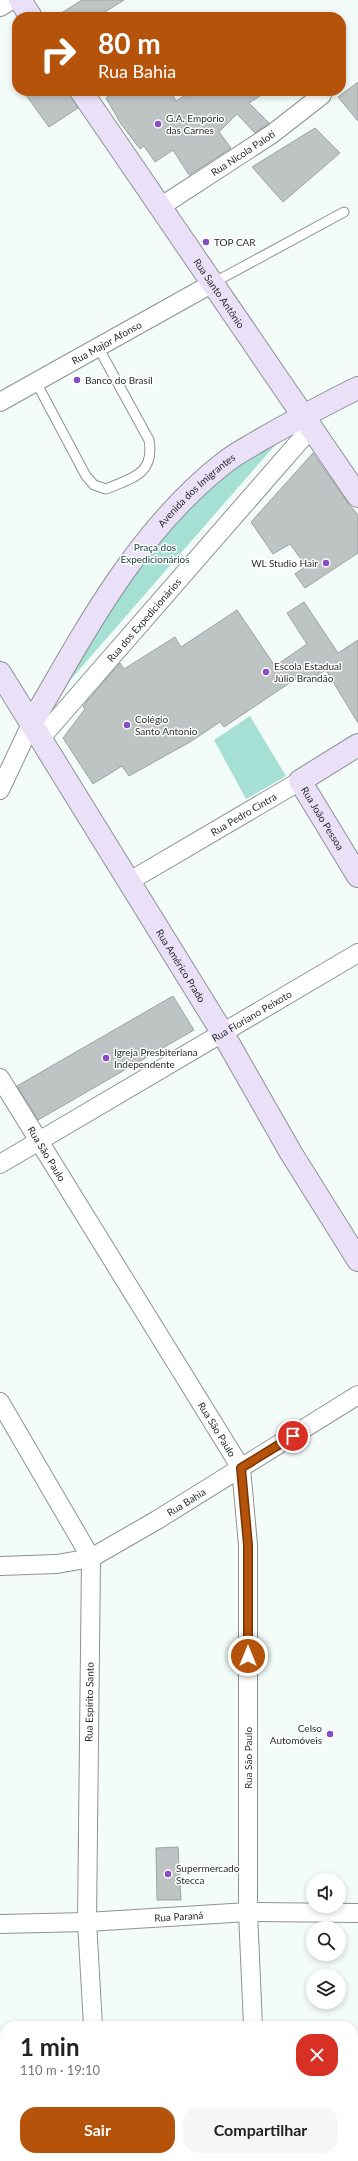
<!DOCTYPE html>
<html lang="pt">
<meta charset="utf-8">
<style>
:root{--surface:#fff;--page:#f6f6f6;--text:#222;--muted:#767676;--accent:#b45309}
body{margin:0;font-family:Lato,sans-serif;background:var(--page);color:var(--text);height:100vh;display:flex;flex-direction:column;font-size:15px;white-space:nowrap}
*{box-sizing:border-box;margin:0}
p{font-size:13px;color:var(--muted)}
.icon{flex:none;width:22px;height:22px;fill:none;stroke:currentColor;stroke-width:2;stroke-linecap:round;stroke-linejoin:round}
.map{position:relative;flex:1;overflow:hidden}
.details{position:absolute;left:0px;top:2021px;width:358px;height:140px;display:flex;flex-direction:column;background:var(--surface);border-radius:16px 16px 0 0;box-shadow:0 2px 6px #0003}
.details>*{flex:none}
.guide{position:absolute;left:12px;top:12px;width:334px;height:84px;border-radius:16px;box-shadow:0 2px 6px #0003;background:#b45309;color:#fff;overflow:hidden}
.buttons{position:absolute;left:306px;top:1873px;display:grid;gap:8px}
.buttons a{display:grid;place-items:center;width:40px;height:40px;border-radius:50%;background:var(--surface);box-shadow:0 2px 6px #0003;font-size:20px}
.pin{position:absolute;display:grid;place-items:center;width:34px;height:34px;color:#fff;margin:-17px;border:2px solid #fff;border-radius:50%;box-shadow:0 1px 4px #0007}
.me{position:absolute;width:44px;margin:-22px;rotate:0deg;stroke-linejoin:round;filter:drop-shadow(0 0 3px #0008)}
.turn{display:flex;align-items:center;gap:14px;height:84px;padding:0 20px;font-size:18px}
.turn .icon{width:52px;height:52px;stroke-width:2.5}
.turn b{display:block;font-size:28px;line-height:34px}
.round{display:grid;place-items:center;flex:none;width:42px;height:42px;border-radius:16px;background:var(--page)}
.overview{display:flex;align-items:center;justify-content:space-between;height:68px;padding:0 20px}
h1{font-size:24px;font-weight:700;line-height:30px}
.cta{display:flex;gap:8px;margin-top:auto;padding:8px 20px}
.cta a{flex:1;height:46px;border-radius:16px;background:var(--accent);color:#fff;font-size:16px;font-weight:700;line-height:46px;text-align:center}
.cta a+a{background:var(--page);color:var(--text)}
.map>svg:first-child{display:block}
.green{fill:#a6e0d5}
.building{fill:#bdc4c3;stroke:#9ca3a2}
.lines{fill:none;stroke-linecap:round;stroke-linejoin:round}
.lane-casing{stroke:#8d9392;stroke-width:11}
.street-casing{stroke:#8d9392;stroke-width:20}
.secondary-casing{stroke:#8d9392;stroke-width:24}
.lane{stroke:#fff;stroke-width:9}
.street{stroke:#fff;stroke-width:18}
.secondary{stroke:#eae1f8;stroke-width:22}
.route-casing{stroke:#753606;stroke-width:10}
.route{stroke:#b45309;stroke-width:7}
.poi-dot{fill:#854ec5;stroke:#fff;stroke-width:1.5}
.labels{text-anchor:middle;stroke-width:3;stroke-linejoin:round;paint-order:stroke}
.poi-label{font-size:10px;fill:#2a2d2c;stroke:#fff;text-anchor:start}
.street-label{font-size:10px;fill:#2a2d2c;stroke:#fff}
.park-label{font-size:10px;fill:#1a433c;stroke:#fff}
</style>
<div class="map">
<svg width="358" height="2161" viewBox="0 0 358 2161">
<rect width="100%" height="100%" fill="#f4fcfa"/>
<path class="green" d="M278 431 276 444 38 717 140 541Z
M250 716 286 776 246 799 214 740Z"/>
<path class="building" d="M82 0H124L97 17H55Z
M358 82V121L338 97Z
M23 91H69L78 108 49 127Z
M108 91H170L176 101 192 91H268L249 103 269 123 255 133 237 114 219 132 231 148 189 175 173 150 155 162 144 146 140 149 121 124 106 98 111 95Z
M315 128 340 153 283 202 252 167Z
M313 453 348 503 358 515V553L305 588 295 574 306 566 290 544 273 554 251 522Z
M304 602 338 653 358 640V723L326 670 308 681 303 674 224 727 220 722 190 742 129 776 122 766 93 784 63 738 85 709 83 706 120 663 124 669 175 637 181 647 237 610 275 666 307 644 287 613Z
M173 996 194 1030 38 1120 17 1086Z
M178 1847 181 1900H157L156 1848Z"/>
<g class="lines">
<defs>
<path id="lane" d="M213 283 344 212
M36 382 86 476 94 485 106 489C132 478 155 474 149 440L98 347"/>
<g id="street">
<path d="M0 7 12 0"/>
<path id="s1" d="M160 207 272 134 322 95"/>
<path id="s2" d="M0 402 213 283"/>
<path id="s3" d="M40 739 311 428"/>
<path d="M0 790 31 724"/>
<path id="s4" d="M128 882 300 781"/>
<path id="s5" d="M0 1078 241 1468 248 1545V1912L253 2026"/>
<path id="s6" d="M0 1164 358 953"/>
<path d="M0 1402 91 1558 87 1922 93 2026"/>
<path id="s7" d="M0 1566 57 1564 91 1558 157 1520 358 1395"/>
<path id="s8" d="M0 1924 87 1922 248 1912 358 1913"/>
<path d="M0 2066H5"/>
<path d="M96 2156V2161"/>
<path d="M259 2156V2161"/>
</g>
<g id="secondary">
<path d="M20 0 31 17"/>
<path id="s9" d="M81 91 358 496"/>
<path id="s10" d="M0 673 222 1032 291 1153 358 1260"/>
<path id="s11" d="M31 724C85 631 137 531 224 463 235 454 249 447 262 439 294 421 325 404 358 388"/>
<path id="s12" d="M358 745 300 781 358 876"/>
</g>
</defs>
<use href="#lane" class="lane-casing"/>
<use href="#street" class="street-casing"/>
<use href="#secondary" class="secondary-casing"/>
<use href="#lane" class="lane"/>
<use href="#street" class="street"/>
<use href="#secondary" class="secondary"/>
</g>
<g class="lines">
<defs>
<path id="route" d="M248 1656V1545L241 1468 293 1436"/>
</defs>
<use href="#route" class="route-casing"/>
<use href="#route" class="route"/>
</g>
<g class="poi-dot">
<circle cx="158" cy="124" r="4"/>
<circle cx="206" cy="242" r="4"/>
<circle cx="77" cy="380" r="4"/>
<circle cx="326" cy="563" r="4"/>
<circle cx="266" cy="672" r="4"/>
<circle cx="127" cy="725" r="4"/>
<circle cx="106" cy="1058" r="4"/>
<circle cx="330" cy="1734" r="4"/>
<circle cx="168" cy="1874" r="4"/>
</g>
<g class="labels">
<g class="poi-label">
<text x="166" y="122">G.A. Empório<tspan x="166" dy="12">das Carnes</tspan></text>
<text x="214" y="246">TOP CAR</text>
<text x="85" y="384">Banco do Brasil</text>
<text x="318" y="567" text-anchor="end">WL Studio Hair</text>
<text x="274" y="670">Escola Estadual<tspan x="274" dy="12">Júlio Brandão</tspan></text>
<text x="135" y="723">Colégio<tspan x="135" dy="12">Santo Antonio</tspan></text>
<text x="114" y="1056">Igreja Presbiteriana<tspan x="114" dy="12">Independente</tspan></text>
<text x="322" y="1732" text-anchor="end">Celso<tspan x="322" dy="12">Automóveis</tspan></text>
<text x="176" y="1872">Supermercado<tspan x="176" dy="12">Stecca</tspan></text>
</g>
<g class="street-label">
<text dy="4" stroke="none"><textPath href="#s1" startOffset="99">Rua Nicola Paloti</textPath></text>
<text dy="4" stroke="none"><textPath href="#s9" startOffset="245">Rua Santo Antônio</textPath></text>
<text dy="4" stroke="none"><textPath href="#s2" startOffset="122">Rua Major Afonso</textPath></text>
<text dy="4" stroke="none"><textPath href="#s11" startOffset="288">Avenida dos Imigrantes</textPath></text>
<text dy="4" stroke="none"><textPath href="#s3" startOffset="158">Rua dos Expedicionários</textPath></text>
<text dy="4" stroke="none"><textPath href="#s4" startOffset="134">Rua Pedro Cintra</textPath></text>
<text dy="4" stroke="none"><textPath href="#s12" startOffset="112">Rua João Pessoa</textPath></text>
<text dy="4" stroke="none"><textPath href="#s10" startOffset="344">Rua Américo Prado</textPath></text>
<text dy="4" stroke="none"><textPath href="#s6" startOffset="292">Rua Floriano Peixoto</textPath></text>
<text dy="4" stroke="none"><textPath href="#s5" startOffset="89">Rua São Paulo</textPath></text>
<text dy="4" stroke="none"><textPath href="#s5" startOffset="413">Rua São Paulo</textPath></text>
<text dy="4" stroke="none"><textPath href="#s7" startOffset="202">Rua Bahia</textPath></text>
<text transform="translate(89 1702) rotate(-89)" y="4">Rua Espírito Santo</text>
<text transform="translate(248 1758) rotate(-90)" y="4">Rua São Paulo</text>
<text dy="4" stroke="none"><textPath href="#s8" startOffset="179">Rua Paraná</textPath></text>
</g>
<g class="park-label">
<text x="155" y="551">Praça dos<tspan x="155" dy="12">Expedicionários</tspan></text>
</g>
</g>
</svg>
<div class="buttons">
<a><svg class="icon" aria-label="sound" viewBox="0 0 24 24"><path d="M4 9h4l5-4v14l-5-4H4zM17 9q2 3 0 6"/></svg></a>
<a><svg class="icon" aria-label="search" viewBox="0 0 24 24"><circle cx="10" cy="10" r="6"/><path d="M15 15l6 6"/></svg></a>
<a><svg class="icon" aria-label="layers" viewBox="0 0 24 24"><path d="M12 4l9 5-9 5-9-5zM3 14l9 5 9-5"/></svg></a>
</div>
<div class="pin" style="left:293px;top:1436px;background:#d93025"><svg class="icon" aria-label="arrive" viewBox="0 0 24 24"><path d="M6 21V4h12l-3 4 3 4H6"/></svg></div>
<svg class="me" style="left:248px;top:1656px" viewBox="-20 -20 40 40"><circle r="17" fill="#b45309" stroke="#fff" stroke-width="3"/><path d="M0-11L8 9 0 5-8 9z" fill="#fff"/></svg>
<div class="guide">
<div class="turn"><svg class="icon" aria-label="right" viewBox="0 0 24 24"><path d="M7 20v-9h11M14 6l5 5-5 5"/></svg><div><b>80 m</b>Rua Bahia</div></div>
</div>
<section class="details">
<div class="overview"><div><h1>1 min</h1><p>110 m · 19:10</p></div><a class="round" style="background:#d93025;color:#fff"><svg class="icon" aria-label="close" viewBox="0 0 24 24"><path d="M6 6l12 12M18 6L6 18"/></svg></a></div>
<div class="cta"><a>Sair</a><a>Compartilhar</a></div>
</section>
</div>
